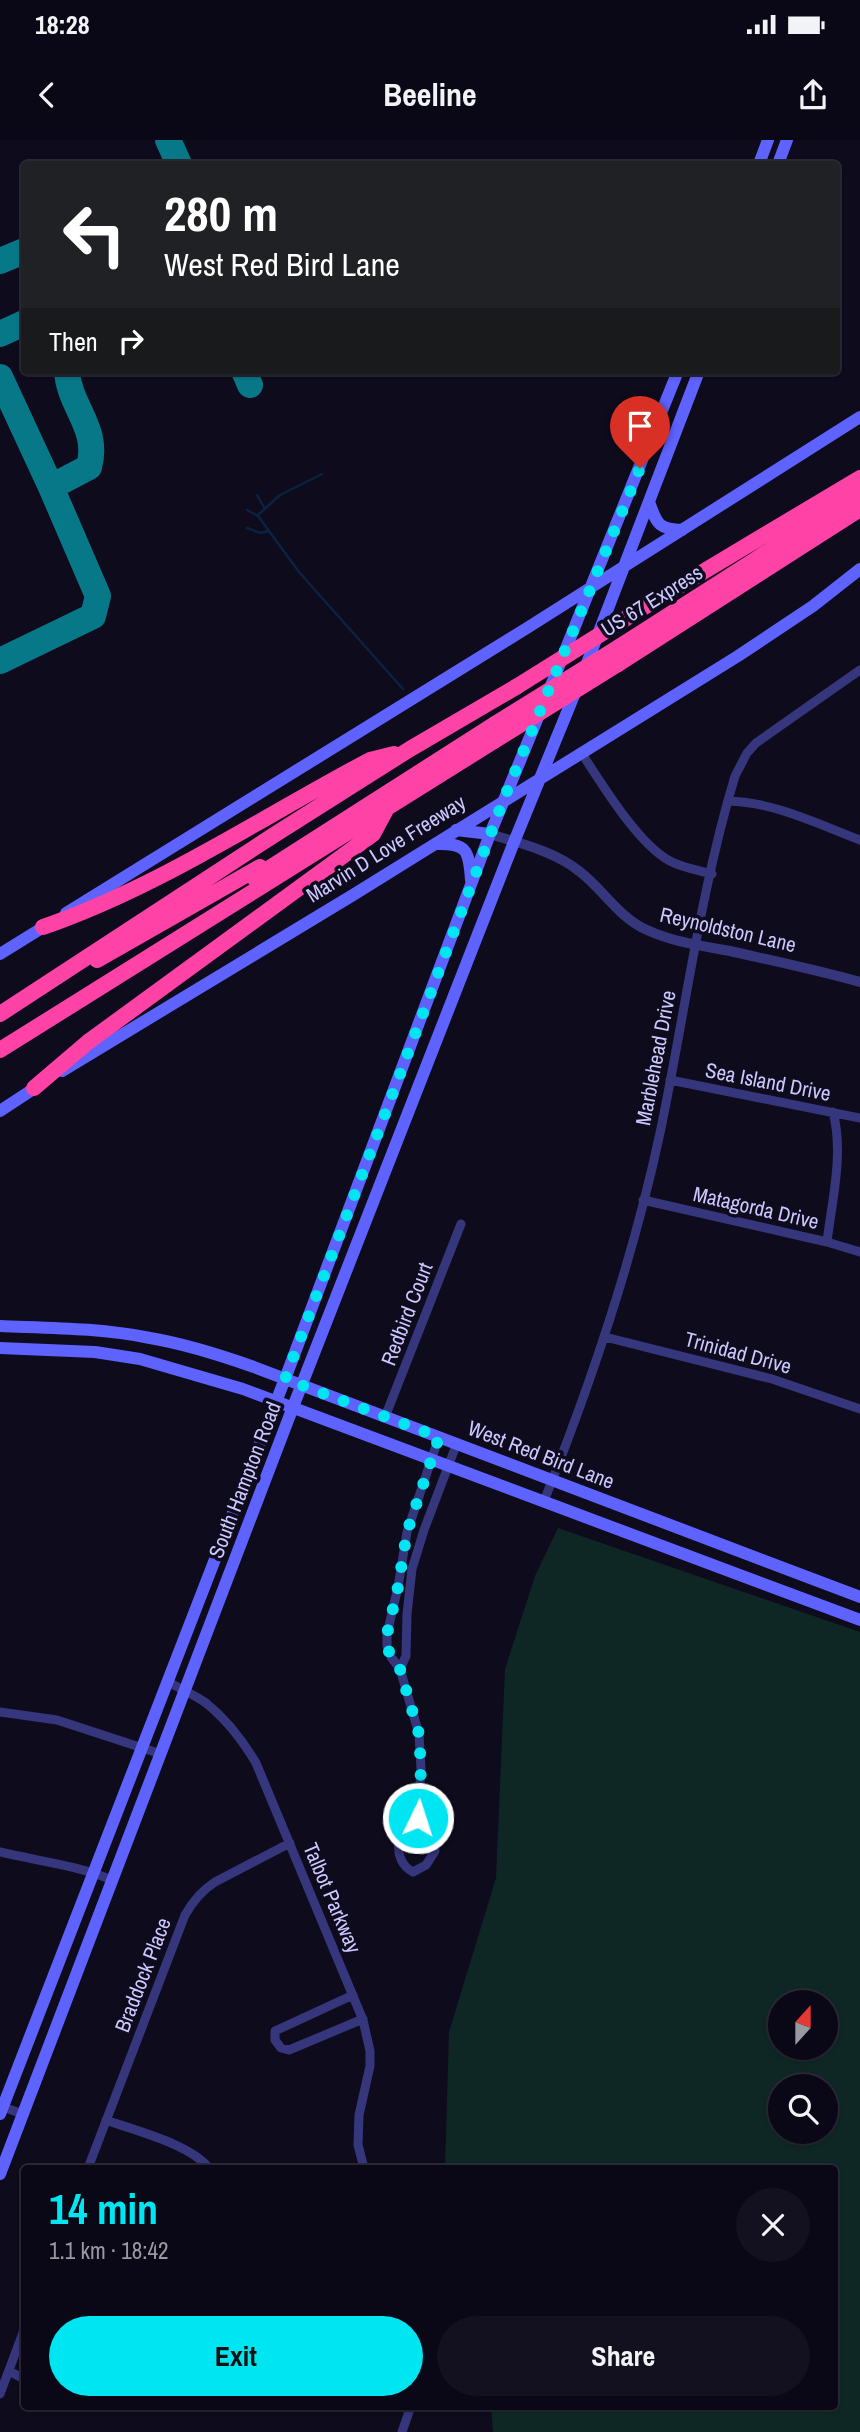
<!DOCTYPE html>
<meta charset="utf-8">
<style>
:root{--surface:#0a0816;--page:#13111f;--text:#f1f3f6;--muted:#999aa1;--line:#2a2935;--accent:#00e5f2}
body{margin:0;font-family:"Archivo Narrow",sans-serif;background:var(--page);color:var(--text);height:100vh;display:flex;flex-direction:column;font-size:26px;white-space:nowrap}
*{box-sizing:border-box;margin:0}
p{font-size:23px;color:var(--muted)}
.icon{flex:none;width:38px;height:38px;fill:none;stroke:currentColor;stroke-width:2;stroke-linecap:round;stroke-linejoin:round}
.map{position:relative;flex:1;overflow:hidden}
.sheet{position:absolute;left:21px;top:2025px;width:817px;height:245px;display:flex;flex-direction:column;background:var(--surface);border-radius:7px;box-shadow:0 2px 5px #0004,0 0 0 2px var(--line)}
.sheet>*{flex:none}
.guide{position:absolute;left:21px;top:21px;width:819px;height:214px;border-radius:7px;box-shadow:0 2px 5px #0004,0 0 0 2px var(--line);background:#202124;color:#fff;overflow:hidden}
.needle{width:46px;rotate:21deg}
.tools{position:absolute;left:768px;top:1850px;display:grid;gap:14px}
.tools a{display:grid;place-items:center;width:70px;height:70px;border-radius:50%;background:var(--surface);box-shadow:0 2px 5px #0004,0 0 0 2px var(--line);font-size:35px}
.pin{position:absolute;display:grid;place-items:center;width:60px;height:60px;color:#fff;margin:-72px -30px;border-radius:50% 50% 50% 0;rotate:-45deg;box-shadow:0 0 7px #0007}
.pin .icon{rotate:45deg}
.me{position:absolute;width:77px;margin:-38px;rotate:4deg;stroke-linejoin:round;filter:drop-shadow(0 0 5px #0008)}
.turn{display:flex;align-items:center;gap:24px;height:147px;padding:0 28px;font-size:32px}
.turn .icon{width:91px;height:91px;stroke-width:2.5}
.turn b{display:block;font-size:49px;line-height:60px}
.then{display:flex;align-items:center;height:66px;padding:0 28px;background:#0003;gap:14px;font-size:26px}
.round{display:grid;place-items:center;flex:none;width:74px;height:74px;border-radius:37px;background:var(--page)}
.summary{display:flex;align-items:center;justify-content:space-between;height:119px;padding:0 28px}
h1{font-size:42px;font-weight:800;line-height:52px;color:var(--accent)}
.primary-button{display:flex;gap:14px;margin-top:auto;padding:14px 28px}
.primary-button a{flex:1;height:80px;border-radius:42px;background:var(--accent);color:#111;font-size:28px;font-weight:800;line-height:80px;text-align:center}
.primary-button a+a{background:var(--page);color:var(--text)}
.status{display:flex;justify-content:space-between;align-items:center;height:49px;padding:0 35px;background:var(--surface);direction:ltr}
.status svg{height:19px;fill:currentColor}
header{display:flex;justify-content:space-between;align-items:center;height:91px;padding:0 28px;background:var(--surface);font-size:32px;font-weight:800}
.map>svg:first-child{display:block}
.green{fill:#0e2725;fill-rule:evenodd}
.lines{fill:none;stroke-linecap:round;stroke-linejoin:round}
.stream{stroke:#0b2241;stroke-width:2.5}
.taxiway{stroke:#077888;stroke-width:26}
.minor{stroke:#36367d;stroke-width:9}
.tertiary{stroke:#36367d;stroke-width:10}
.secondary{stroke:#5e62ff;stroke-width:12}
.motorway{stroke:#ff42a5;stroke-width:16}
.motorway-bridge{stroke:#ff42a5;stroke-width:16}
.route{stroke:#00e5f2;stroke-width:12;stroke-dasharray:0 21.6}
.labels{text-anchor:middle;stroke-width:7;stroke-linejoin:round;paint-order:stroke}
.street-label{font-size:21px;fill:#cbc7ff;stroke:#0e0b1d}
</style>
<div class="status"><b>18:28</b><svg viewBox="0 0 49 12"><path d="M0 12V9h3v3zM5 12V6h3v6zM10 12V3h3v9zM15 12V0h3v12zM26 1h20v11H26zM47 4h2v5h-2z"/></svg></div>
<header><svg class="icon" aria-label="back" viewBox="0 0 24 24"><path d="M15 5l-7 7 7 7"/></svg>Beeline<svg class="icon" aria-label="share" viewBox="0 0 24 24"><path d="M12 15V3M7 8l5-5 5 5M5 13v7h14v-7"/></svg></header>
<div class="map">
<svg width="860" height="2292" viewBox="0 0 860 2292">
<rect width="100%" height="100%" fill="#0e0b1d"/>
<path class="green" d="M558 1388 860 1492V2292H493L491 2266H835V2028H445L449 1892 496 1738 505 1529 535 1436ZM780 1862H826V1908H780ZM780 1946H826V1992H780Z"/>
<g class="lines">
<path class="stream" d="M257 355 265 369
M247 370 258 376 299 432 403 549
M258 375 280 355 322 334
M247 388 260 393 269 391"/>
<path class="taxiway" d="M168 0 179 24
M0 121 24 111
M0 194 24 183
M244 231 250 245
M0 237 51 347 98 456 93 476 0 521
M51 347 89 327C100 288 69 267 67 231"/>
<path class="minor" d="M581 612C601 643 638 704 670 721 683 728 698 730 712 734
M728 661C774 662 818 684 860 700
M670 940 860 978
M643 1060 827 1102 860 1112
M827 1102C832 1060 844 1014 833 972
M605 1197 772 1239 860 1269
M385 1277 461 1084
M544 1361C592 1241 633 1119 660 993 685 874 700 752 735 636L747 613 756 603 860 530
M400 1529 406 1516 407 1474 412 1429 424 1390 457 1303
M167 1541C180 1549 195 1555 206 1563 227 1580 243 1601 256 1623L363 1880 370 1911V1926L359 1975 358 2005 364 2028
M0 1572 57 1580 161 1614
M418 1678 421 1629 419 1594 400 1529 391 1517 387 1506V1494L398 1447 407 1392 439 1297
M418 1678C429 1685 434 1697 435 1711L426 1725 413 1732C391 1721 395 1685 418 1678Z
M0 1712C38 1721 76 1725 112 1740
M353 1855 275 1891V1900L281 1908 289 1910 363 1879
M0 1966 23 1974
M106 1980C136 1991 190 2004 209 2028
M88 2028 185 1775C193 1761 201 1751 215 1742L290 1703
M9 2231 24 2239
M0 2254 24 2190
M402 2292 411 2266"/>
<path class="tertiary" d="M490 694C519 703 554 711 579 731 603 749 619 778 647 790 673 802 702 806 730 811 774 821 817 830 860 842"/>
<path class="secondary" d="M759 24 768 0
M778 24 787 0
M649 362C657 383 657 389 682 390
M584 531 699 231
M548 553 678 231
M456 690 490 694
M435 704C467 703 469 710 471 740
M66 773 527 488 860 277
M0 814 50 783
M62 931 353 755 738 516 813 466 860 429
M0 971 41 944
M0 1186C50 1188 101 1188 150 1198 186 1204 220 1215 254 1227L860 1457
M0 1208 95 1212 140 1219 243 1249 860 1480
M0 1974 288 1231 490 694 541 570
M0 2034 293 1267 514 702 577 548"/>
<path class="motorway" d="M641 469 860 338
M619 507 860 353
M618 524 860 369
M254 738 495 584
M43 787C159 747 262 677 370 620L394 614
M97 820 260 727
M0 874 274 695 410 609 516 547
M0 910 494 601
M34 948 88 902 373 694 388 666"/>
<path class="motorway-bridge" d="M516 547 641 469
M495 584 619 507
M494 601 618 524"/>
</g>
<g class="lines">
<path class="route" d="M418 1678 421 1629 419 1594 400 1529 391 1517 387 1506V1494L398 1447 407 1392 439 1297 285 1239 503 661 640 328"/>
</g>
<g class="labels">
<g class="street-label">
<text transform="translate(652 461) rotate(-32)" y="7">US 67 Express</text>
<text transform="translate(386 709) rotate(-32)" y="7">Marvin D Love Freeway</text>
<text transform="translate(728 790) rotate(13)" y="7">Reynoldston Lane</text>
<text transform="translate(656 918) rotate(-79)" y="7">Marblehead Drive</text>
<text transform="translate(768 942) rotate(11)" y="7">Sea Island Drive</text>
<text transform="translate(756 1068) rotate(13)" y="7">Matagorda Drive</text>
<text transform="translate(407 1174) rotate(-69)" y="7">Redbird Court</text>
<text transform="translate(738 1213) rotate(15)" y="7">Trinidad Drive</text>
<text transform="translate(541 1315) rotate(21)" y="7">West Red Bird Lane</text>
<text transform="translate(245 1340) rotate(-69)" y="7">South Hampton Road</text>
<text transform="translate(332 1758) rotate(67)" y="7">Talbot Parkway</text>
<text transform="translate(143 1835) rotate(-69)" y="7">Braddock Place</text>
</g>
</g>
</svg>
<div class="tools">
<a><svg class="needle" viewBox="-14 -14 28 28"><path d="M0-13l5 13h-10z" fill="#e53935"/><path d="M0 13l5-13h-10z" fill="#999aa1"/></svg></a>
<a><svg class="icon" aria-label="search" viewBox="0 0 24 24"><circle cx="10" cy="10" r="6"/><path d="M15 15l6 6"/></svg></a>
</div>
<div class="pin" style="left:640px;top:328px;background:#d93025"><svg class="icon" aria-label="arrive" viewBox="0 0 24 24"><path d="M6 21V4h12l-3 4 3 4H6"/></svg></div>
<svg class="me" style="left:418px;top:1678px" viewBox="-20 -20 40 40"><circle r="17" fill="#00e5f2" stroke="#fff" stroke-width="3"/><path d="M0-11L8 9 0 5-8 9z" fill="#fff"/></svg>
<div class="guide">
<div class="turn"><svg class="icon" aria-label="left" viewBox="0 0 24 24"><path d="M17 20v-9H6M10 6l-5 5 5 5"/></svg><div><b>280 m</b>West Red Bird Lane</div></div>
<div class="then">Then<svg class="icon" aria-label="right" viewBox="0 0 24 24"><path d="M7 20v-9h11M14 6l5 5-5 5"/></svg></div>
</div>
<section class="sheet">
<div class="summary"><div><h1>14 min</h1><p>1.1 km · 18:42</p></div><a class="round"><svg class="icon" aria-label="close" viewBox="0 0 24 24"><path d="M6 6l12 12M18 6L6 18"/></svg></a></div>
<div class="primary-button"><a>Exit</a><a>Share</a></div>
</section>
</div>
